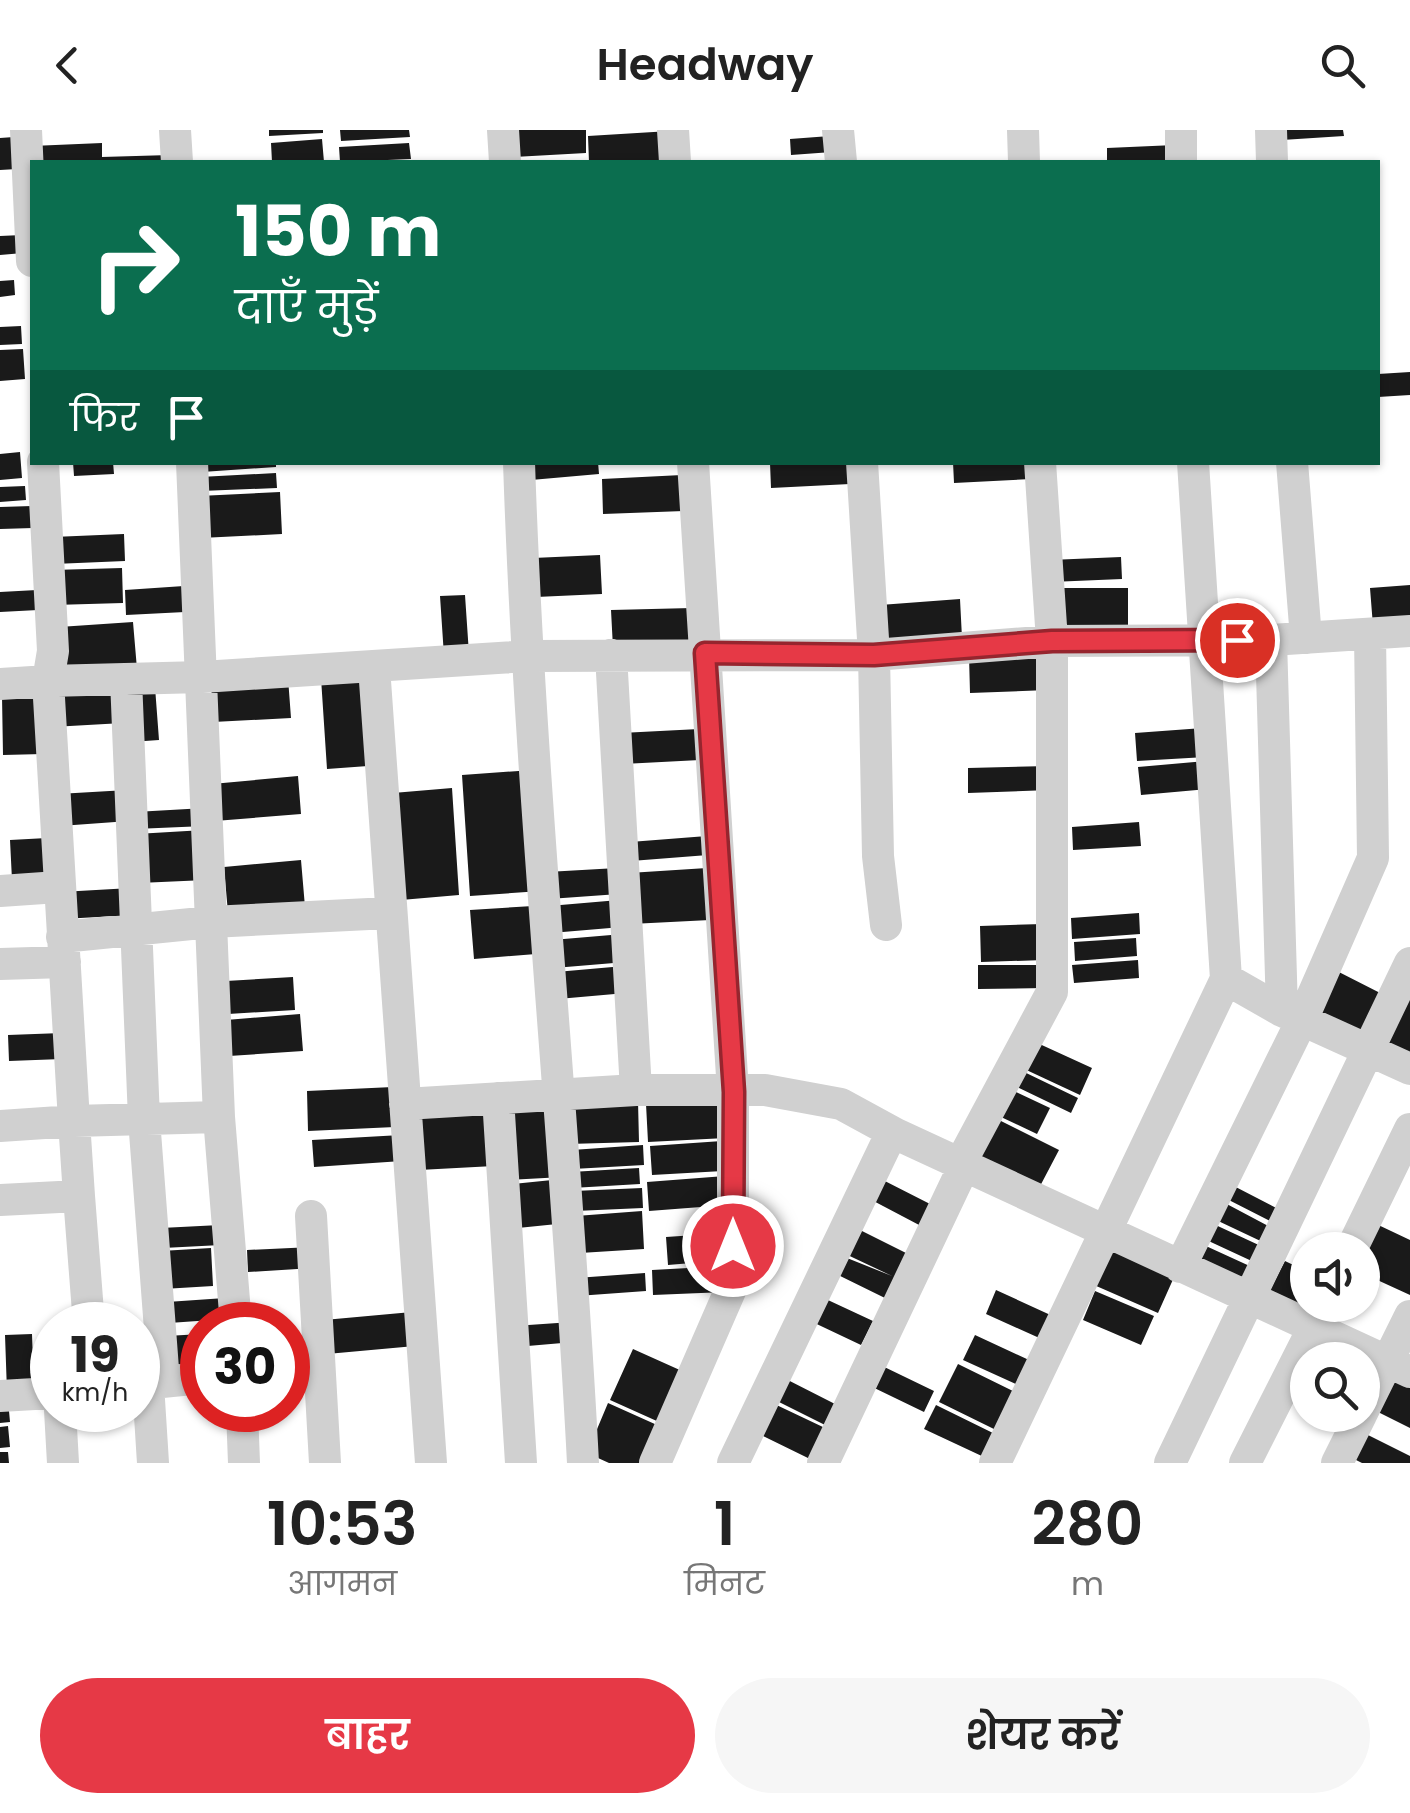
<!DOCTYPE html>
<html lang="hi">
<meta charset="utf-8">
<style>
:root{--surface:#fff;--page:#f6f6f6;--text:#222;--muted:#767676;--accent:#e63946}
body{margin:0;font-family:Poppins,"Noto Sans Devanagari",sans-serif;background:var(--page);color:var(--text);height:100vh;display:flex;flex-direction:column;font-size:38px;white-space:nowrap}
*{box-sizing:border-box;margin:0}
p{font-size:32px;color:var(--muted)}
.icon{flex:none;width:55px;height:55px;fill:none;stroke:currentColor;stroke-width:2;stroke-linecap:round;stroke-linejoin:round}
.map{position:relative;height:1333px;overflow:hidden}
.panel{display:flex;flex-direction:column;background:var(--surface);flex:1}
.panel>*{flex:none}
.top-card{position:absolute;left:30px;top:30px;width:1350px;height:305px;border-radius:0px;box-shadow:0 2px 8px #0004;background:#0b6e4f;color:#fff;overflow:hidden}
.fabs{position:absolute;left:1290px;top:1102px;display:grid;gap:20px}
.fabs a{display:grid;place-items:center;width:90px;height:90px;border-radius:50%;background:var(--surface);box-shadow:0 2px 8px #0004;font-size:50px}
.speed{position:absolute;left:30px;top:1172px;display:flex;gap:20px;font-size:50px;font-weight:700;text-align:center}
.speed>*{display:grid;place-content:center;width:130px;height:130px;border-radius:50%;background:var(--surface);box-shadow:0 2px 8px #0004;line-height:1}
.speed small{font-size:25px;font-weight:400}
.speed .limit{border:15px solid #d22;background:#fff;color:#111}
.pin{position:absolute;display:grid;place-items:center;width:85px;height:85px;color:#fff;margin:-42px;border:5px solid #fff;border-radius:50%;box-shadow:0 2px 10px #0007}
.me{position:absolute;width:110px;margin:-55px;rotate:0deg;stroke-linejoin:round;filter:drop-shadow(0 0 8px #0008)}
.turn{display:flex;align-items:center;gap:35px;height:210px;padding:0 40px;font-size:45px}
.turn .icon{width:130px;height:130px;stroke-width:2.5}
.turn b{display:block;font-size:70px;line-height:85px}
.then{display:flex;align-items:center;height:95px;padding:0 40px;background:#0003;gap:20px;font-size:38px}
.eta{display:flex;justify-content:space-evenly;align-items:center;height:170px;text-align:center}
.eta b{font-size:60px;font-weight:600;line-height:70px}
.action{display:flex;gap:20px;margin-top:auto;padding:20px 40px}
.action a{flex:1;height:115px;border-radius:60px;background:var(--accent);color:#fff;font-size:40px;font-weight:600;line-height:115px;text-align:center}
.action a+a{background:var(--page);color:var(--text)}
header{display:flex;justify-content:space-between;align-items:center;height:130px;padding:0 40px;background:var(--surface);font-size:45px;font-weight:600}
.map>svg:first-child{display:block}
.building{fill:#1a1a1a}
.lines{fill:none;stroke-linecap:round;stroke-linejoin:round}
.minor{stroke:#d0d0d0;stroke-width:32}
.route-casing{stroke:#96252e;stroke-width:25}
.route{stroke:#e63946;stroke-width:18}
</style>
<header><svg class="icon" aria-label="back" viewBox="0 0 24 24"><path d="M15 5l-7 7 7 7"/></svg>Headway<svg class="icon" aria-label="search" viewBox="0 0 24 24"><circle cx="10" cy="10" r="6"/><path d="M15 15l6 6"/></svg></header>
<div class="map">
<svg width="1410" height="1333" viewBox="0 0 1410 1333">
<rect width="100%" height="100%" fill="#fff"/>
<path class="building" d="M269 0H323V3L269 6Z
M340 0H409L410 7 341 11Z
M513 0H586V23L514 27Z
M1281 0H1343L1344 6 1282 10Z
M670 1 672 32H589L588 6Z
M830 6 832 22 791 25 790 9Z
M14 7 17 39 0 40V8Z
M322 9 324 32H272L271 13Z
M102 13V27L170 25V32H34L32 16Z
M409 13 411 29 340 32 339 17Z
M1175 15 1176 32H1107V18Z
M22 105 23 123 0 125V106Z
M14 150 15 165 0 167V151Z
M21 196 22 214 0 215V197Z
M23 219 25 249 0 251V220Z
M1410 242V265L1378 267V244Z
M20 322 22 348 0 350V324Z
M73 332H113L114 344 74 346Z
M201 332H276V337L202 342Z
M530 332H598L599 344 531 350Z
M849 332 850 354 771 358 770 333Z
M953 332H1030L1031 349 954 353Z
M276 343 277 358 201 361 200 347Z
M682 345 684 381 603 384 602 349Z
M25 356 26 370 0 372V357Z
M280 362 282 404 201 408 199 366Z
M32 376 33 398 0 399V377Z
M124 404 125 431 54 434 53 407Z
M600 425 602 464 536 467 533 428Z
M1121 427 1122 449 1051 452 1050 430Z
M122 438 123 473 54 475 53 440Z
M1410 455V493L1373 496 1370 458Z
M184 456 185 482 126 485 125 460Z
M1058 458H1128V509L1058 508Z
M37 460 38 480 0 482V462Z
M465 465 469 524 444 526 440 466Z
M960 469 962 508 883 512 880 475Z
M692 478 693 516 613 518 611 480Z
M133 492 137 539 63 544 59 497Z
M1046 523 1048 560 970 563 969 526Z
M363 545 368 636 327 639 321 548Z
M288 548 291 588 213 592 211 552Z
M155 557 159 610 131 612 127 559Z
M122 559 123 593 52 597 50 563Z
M41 565 43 624 3 625 2 566Z
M1203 598 1206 627 1137 631 1135 603Z
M699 599 700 630 623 634 621 603Z
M1206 631 1208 659 1141 665 1138 637Z
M1049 636 1050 660 968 663V638Z
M533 640 541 761 470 766 462 645Z
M298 646 301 684 215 691 212 654Z
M452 658 459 765 401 770 393 663Z
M127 660 129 691 60 696 58 664Z
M205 678V696L135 699V682Z
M1139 692 1141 716 1073 720 1072 697Z
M204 700 206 750 139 753 136 704Z
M707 706 708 725 631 731 630 712Z
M47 708 49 749 12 750 10 710Z
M301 730 305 777 228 783 224 737Z
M617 738 619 764 549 769 547 742Z
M707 738 710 790 631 794 629 743Z
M131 758 133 785 63 789 61 762Z
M619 770 622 797 551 803 549 776Z
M533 776 536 824 474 829 470 780Z
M1139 783 1140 804 1072 809 1071 788Z
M1043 794 1044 830 981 832 980 796Z
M623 804 626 832 554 838 552 810Z
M1136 808 1137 826 1075 831 1074 812Z
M1138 830 1139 848 1074 853 1072 835Z
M978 835H1044L1045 858 978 859Z
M624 836 626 863 558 869 556 842Z
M1331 838 1388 867 1367 908 1310 879Z
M293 847 295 880 228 884 226 851Z
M1410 867V929L1381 914Z
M300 884 303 921 229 926 226 890Z
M62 903V929L9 931 8 905Z
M1033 911 1092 938 1080 965 1020 937Z
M1020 940 1078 968 1071 983 1013 955Z
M393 957 395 997 308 1001 307 961Z
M1014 961 1050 978 1037 1004 1001 987Z
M724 970 726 1008 648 1012 646 974Z
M638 971 639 1012 568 1014 567 974Z
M559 977 563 1047 506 1050 503 980Z
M492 983 494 1036 419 1040 416 986Z
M997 989 1059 1020 1038 1060 977 1030Z
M401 1005 402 1031 314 1037 312 1010Z
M722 1011 723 1041 652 1045 650 1016Z
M643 1015 644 1035 573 1039 572 1020Z
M639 1038 640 1054 572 1058 571 1042Z
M725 1046 727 1075 649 1081 647 1052Z
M875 1046 932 1075 921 1096 864 1066Z
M562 1049 567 1093 508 1099 504 1055Z
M1228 1053 1282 1081 1276 1094 1221 1066Z
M642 1058 643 1078 575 1081 574 1061Z
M1223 1072 1276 1100 1269 1115 1214 1089Z
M642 1081 644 1119 580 1123 576 1086Z
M1207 1091 1263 1117 1256 1133 1200 1107Z
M1372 1092 1410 1110V1165L1362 1143V1120Z
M220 1095 221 1115 163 1118 161 1098Z
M850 1095 910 1125 889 1170 830 1141 837 1124 892 1146 837 1120Z
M725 1103 727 1130 668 1135 666 1107Z
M1195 1111 1254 1138 1245 1158 1186 1131Z
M312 1117 313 1138 248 1142 247 1120Z
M1110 1117 1175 1145 1158 1183 1094 1155Z
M211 1118 213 1156 163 1159 161 1121Z
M1285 1131 1308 1142 1307 1187 1267 1166Z
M725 1136V1162L653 1165 652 1140Z
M645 1143 646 1161 577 1166 576 1148Z
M996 1160 1057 1188 1046 1211 986 1184Z
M1095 1161 1154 1186 1141 1215 1083 1190Z
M815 1164 873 1191 861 1215 804 1188Z
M225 1168 226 1189 169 1193 167 1172Z
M412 1182 415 1216 327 1224 324 1190Z
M572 1192 574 1212 516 1217 514 1196Z
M32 1204 34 1261 7 1262 5 1205Z
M202 1204V1244L169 1246 166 1206Z
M975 1205 1029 1230 1018 1255 963 1230Z
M1312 1205 1377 1235 1362 1267V1230H1308V1254L1293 1247Z
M633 1219 682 1241 659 1292 610 1270Z
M874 1232 934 1261 924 1282 864 1253Z
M958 1234 1017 1263 998 1301 939 1272Z
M1392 1242 1410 1251V1298L1374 1280Z
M776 1244 835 1274 825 1295 765 1265Z
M8 1270 10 1292 0 1293V1271Z
M766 1270 825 1298 810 1329 751 1300Z
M608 1273 657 1295 640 1333H609L587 1323Z
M936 1275 997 1305 986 1328 924 1299Z
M8 1296 10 1317 0 1318V1297Z
M1362 1302 1410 1326V1333H1362L1350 1327Z
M0 1322H8L9 1333H0Z"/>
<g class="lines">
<path class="minor" d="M26 0 32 131
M175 0 177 32
M503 0 505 32
M673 0 675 32
M838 0 841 32
M1023 0 1024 32
M1181 0V32
M1271 0 1272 32
M43 332 53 521 48 551 202 547 528 526 874 525 1052 511 1271 510 1410 501
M192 332 219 987 236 1195
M519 332C530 667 566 999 583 1333
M862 332 874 525 878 726 886 795
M1292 332 1306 508
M611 525 636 960
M374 537 431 1333
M126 549 144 989 164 1252
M0 554 48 551 74 991 0 996
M0 761 58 757
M62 807 211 792 389 783
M0 834 65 832
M1226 849 1282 881 1271 510
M1282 881 1410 939
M498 968 521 1333
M405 974 636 960H765L841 974 896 1004 1410 1242
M960 1034 1052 862V511L1040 332
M79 1066 74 991 219 987
M0 1070 79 1066 89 1195
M311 1086 325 1333
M1351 1120 1410 999
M1180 1137 1302 890 1373 728 1370 504
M142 1254 202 1248
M148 1254 153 1333
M0 1266 52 1263
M60 1280 63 1333
M242 1280 244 1333
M1362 1283 1410 1186
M655 1333 733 1154V962L693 332
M733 1333 892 1002
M823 1333 964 1036
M995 1333 1226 849 1193 332
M1170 1333 1410 833
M1245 1333 1325 1175
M1337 1333 1361 1285"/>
</g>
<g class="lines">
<defs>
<path id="route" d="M733 1116 734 962 705 523 874 525 1052 511 1237 510"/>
</defs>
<use href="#route" class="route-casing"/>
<use href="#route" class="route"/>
</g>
</svg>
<div class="fabs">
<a><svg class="icon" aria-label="sound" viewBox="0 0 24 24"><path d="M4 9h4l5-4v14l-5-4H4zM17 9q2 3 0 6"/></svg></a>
<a><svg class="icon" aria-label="search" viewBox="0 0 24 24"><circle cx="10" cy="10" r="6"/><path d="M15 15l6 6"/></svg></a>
</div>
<div class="speed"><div>19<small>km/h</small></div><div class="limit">30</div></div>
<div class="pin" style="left:1237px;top:510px;background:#d93025"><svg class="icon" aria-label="arrive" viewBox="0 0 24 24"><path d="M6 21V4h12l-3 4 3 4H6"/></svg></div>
<svg class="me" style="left:733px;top:1116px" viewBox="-20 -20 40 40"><circle r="17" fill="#e63946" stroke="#fff" stroke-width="3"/><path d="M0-11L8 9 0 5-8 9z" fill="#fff"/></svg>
<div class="top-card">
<div class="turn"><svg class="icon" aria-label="right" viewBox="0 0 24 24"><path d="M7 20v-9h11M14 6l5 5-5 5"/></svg><div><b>150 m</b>दाएँ मुड़ें</div></div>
<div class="then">फिर<svg class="icon" aria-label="arrive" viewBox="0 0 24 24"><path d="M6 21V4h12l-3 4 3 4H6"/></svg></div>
</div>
</div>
<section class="panel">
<div class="eta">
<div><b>10:53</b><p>आगमन</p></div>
<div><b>1</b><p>मिनट</p></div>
<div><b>280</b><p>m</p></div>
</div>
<div class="action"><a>बाहर</a><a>शेयर करें</a></div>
</section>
